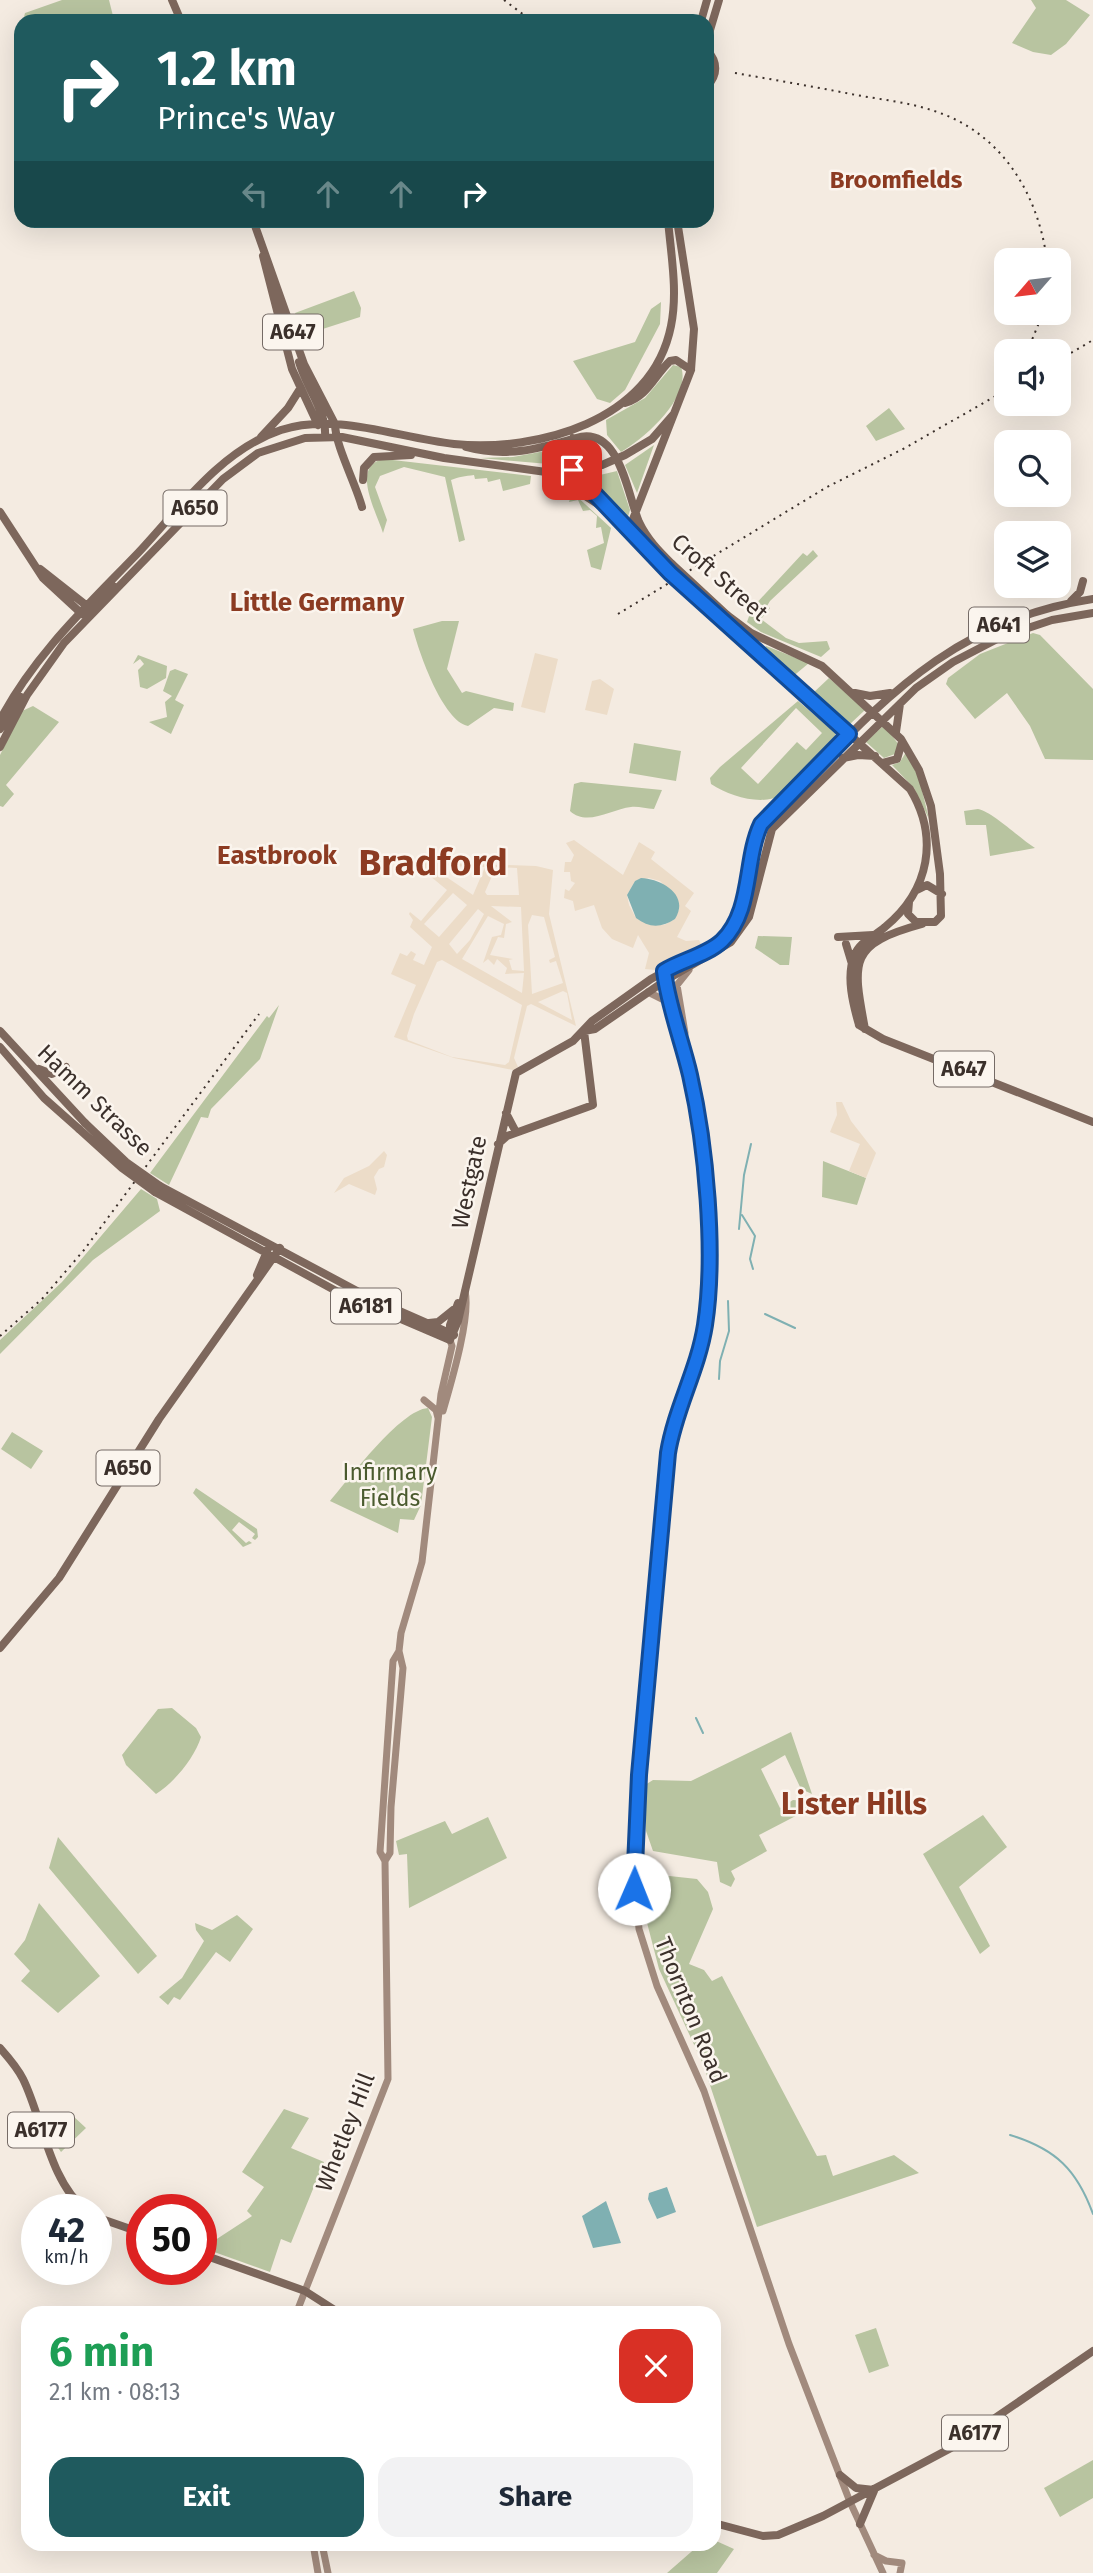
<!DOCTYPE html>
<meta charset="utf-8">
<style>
:root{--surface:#fff;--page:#f2f2f3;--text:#1f2937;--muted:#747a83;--accent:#1f5a5e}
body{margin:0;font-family:"Fira Sans",sans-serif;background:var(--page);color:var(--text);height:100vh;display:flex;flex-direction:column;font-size:26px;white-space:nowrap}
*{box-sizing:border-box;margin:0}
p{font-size:23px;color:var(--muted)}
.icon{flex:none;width:38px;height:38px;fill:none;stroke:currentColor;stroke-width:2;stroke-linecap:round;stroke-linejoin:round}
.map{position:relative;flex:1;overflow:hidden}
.panel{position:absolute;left:21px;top:2306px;width:700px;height:245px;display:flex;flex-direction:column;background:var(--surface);border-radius:21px;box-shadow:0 7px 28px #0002}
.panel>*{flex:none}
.hud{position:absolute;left:14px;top:14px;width:700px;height:214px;border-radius:21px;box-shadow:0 7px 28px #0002;background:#1f5a5e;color:#fff;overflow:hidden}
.needle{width:46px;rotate:242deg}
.buttons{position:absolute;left:994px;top:248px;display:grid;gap:14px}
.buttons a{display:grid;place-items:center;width:77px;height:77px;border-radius:14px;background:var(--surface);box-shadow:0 7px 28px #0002;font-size:35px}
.speed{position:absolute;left:21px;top:2194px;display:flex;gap:14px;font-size:35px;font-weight:700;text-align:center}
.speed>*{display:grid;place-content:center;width:91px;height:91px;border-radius:50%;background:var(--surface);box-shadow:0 7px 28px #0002;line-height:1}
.speed small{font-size:18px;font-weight:400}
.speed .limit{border:10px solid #d22;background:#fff;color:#111}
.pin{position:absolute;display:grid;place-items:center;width:60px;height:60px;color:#fff;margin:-30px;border-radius:14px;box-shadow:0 4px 10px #0006}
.me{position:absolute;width:77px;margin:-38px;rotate:1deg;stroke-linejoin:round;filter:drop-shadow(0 0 5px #0008)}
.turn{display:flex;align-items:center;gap:24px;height:147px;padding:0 28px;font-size:32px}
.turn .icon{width:91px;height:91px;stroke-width:2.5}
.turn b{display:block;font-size:49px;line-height:60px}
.lanes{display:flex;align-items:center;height:66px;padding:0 28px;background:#0003;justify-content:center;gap:35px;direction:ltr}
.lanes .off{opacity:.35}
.round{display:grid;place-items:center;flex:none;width:74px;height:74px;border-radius:21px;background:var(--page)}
.summary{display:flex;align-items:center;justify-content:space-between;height:119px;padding:0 28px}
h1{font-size:42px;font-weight:700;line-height:52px;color:#1e9e55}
.primary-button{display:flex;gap:14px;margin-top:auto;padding:14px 28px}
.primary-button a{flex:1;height:80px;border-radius:21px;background:var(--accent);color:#fff;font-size:28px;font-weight:700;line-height:80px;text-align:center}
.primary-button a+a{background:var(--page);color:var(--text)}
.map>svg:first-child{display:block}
.green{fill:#b8c4a0;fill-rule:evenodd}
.plaza{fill:#ecdcc8;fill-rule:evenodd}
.water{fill:#7fb0b2}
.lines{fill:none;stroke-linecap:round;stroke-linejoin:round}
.stream{stroke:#7fb0b2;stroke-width:2}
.secondary{stroke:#a18a7d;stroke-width:7}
.primary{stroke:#7d675c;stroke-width:8}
.rail{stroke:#3b302b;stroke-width:2;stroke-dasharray:2 5;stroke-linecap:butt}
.primary-bridge{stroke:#7d675c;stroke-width:8}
.route-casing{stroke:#114b97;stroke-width:18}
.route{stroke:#1a73e8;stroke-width:12}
.labels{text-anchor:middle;stroke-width:5;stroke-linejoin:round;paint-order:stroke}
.shield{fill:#fbf5ee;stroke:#756b66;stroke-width:2}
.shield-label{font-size:21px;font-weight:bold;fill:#3b302b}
.street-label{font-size:23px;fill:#3b302b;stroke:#fbf5ee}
.park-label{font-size:23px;fill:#4a5a2e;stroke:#fbf5ee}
.neighbourhood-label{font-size:24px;font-weight:bold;fill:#8c3b22;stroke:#fbf5ee}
.quarter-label{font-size:26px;font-weight:bold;fill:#8c3b22;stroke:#fbf5ee}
.district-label{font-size:30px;font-weight:bold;fill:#8c3b22;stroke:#fbf5ee}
.town-label{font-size:37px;font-weight:bold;fill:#8c3b22;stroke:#fbf5ee}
</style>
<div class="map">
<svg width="1093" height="2573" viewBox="0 0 1093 2573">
<rect width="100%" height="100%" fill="#f4ebe1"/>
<path class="green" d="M62 0H109L113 16 96 21H23L25 13Z
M1031 0H1066L1090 15 1066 44 1051 55 1033 52 1012 43 1036 8Z
M354 291 361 308 360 317 304 335 295 313Z
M661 302 660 324 625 390 610 403 597 399 573 361 635 342 651 309Z
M673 365 681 367C692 397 644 439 621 452L607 435 606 420 645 398Z
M889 408 905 429 876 441 866 426Z
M574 452a13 13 0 1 1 26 0a13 13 0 1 1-26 0Z
M654 445 637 493 625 465Z
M556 449 560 465 480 458 513 457Z
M384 459 531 476 530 484 503 491 500 479 488 482 487 478 475 479 474 475C465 476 459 477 451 480L465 540 459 542 445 477 404 467 380 476 375 487 387 520 383 533C376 511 350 465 384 459Z
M617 471 630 510 627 520 587 478Z
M572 492 611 528 601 570 591 567 587 550 604 543 601 527 596 528 597 516 590 510 583 511 578 500 569 502Z
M813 550 818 556 770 601 767 606 770 608 761 619 786 638 799 643 827 641 830 649 821 657 761 632 747 622 752 608 803 553 807 556Z
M442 621H459L447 669 462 693 466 691 514 703 513 711 494 708 468 726C443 721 419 653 413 629Z
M1033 633 1040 635 1093 689V760L1045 759 1030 726 1007 693 975 719 946 684 948 678 980 654Z
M766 646 809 663 791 678 763 650Z
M138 655 167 666 166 678 147 689 140 687 138 670 144 664 140 659 133 664Z
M175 669 188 674 175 700 184 705 171 734 149 722 167 717 165 702 172 696 163 691 170 671Z
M829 678 865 710 849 725 812 694Z
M798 701 836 733 832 743 782 795C762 806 731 797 711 784L710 778 720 767ZM796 708 822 733 806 750 797 742 758 784 741 768Z
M33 706 59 722 6 785 14 794 3 807 0 806V755L22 711Z
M884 725 899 745 895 754 884 758 866 742Z
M634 743 681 751 676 781 629 773Z
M906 752 919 778 929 819 914 788 892 765 900 762Z
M581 782 662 790 654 809C646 809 638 806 631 807 612 809 587 827 570 811L574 784Z
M978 809C993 812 1019 838 1035 848L990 856 986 825H966L964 811Z
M758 936 792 937 789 965H780L755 948Z
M279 1005 260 1059 211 1109 208 1118 201 1117 169 1185 150 1173 267 1016 269 1018Z
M823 1161 866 1178 857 1205 822 1197Z
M141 1189 157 1199 160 1211 93 1260 0 1354V1340L62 1282Z
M428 1408 432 1417 421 1505 414 1520 400 1519 398 1533 330 1501C350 1478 400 1410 428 1408Z
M12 1432 43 1451 31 1469 1 1449Z
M196 1488 257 1529 258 1537 255 1540 252 1538 255 1534 239 1522 232 1530 246 1543 249 1541 252 1543 243 1547 193 1493Z
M172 1708 196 1728 201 1737C195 1757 174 1783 156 1794L126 1765 122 1755 158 1709Z
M791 1732 812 1794 801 1789 785 1755 761 1769 780 1808 793 1800 808 1801 813 1807 759 1835 767 1851 731 1871 735 1879 731 1887 720 1882 717 1862 653 1851 646 1831 645 1785 653 1780 691 1781Z
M983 1815 1007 1847 959 1887 990 1946 980 1954 923 1854Z
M488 1817 507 1858 409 1908 407 1854 399 1855 396 1841 445 1821 452 1834Z
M58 1837 157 1956 138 1974 49 1868Z
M651 1874 697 1879 708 1892 713 1909 689 1964 704 1970 712 1981 722 1976 817 2156 826 2155 833 2176 894 2155 919 2173 757 2227 703 2064 659 1969 645 1915 642 1883Z
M39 1903 100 1976 58 2013 21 1981 30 1971 14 1954 25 1940Z
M237 1915 253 1929 230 1962 216 1952 180 2000 174 1997 168 2005 159 1997 182 1978 204 1941 196 1930 195 1923 212 1930Z
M284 2109 309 2118 291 2148 324 2162 291 2243 281 2239 270 2272 203 2248 252 2216 247 2211 264 2187 242 2172Z
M72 2115 86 2128 61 2152 50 2136Z
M876 2328 889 2366 869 2373 855 2335Z
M1093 2460V2498L1060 2517 1044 2488Z
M714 2540 734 2549 717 2573H667L699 2545 714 2544Z"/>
<path class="plaza" d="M535 653 558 659 545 713 521 707Z
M600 679 614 689 607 715 585 710 592 681Z
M574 840 623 875 639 842 655 852 651 859 694 893 685 906 691 911 677 937 686 941 699 940 703 948 655 970 645 969 649 953 638 935 633 948 612 939 602 928 594 905 575 911 573 901 564 898 565 889 569 891 575 883 571 881 570 872H564L565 862H571L574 855 566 843ZM649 878 660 881 678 900 679 909 675 919 664 925 636 918 629 905 627 895 635 881Z
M413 862 536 866 553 870 549 914 576 1026 531 1004 527 1006 514 1058 518 1067 513 1070 454 1058 394 1037 416 985 391 974 400 953 407 956 411 951 416 954 413 960 424 965 432 947 410 927 413 920 409 914 410 912 421 921 447 890ZM440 866 485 867 473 895 442 874ZM496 867 517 868 519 895H487L485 892ZM453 893 467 905 439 937 424 924ZM491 906 521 907 524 971 512 970 509 960 513 959 490 955 498 937 504 938 506 924 512 922ZM478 909 484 914 470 940 457 954 449 944ZM532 915 544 917 555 957 549 960 550 963 556 961 563 983 532 994 528 925ZM488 916 504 924 501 935 492 937 483 963 488 959 494 965 497 959 507 968 505 974 524 973 522 993 462 959ZM442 960 522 1005 509 1062 505 1065 452 1057 408 1040 407 1036 414 1014 437 962ZM563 991 567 993 572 1020 538 1002Z
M836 1102H842L851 1121 876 1153 866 1178 849 1171 860 1144 830 1132 837 1115Z
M384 1151 387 1155 384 1167 379 1169 374 1177 377 1189 375 1195 349 1184 334 1193 344 1178 369 1166Z"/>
<path class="water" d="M641 878C662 879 690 895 675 919 661 928 649 928 636 918L627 895 635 881Z
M667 2187 676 2212 657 2219 648 2199 649 2193Z
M606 2201 621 2243 593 2248 582 2216Z"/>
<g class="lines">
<path class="stream" d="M742 1215 755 1236 750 1259 753 1269
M739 1229 744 1175 751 1144
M765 1314 795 1328
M719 1379 720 1361 729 1331 728 1301
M696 1718 703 1733
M1010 2135C1056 2149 1077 2170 1093 2214"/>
<path class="secondary" d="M665 975C691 1069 710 1164 707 1262 707 1283 708 1306 704 1326 697 1370 675 1409 669 1453L640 1775 634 1869 639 1929 657 1986 704 2091 789 2344 850 2502 883 2573
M648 992 672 1004
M684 1043 685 1033 677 985 689 970
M424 1400 436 1410 438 1418
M443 1411C451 1383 471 1317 465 1291
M385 1861 390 1853 391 1807 403 1668 399 1651
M296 2314 388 2079 385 1861 380 1852 393 1661 399 1651 401 1633 422 1562 441 1394 452 1346 450 1340
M313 2544 318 2573
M322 2544 328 2573
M874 2555 886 2561 902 2563 900 2573"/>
<path class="primary" d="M172 0 181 21
M701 21 707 0
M707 50C718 62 718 75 707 86
M708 51 710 30 719 0
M253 220 304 364 335 424
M263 256 292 369 318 425
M299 362C306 387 327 412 325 437
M625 403C648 396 654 376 670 361L676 360 691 370
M335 424C335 445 356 484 362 507
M261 437 288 408 300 389
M573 438 568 455 572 470 665 568
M466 447C506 458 538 449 576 438 620 425 627 494 639 522 647 539 659 551 672 564
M548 472 599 505
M363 480 364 468 374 457 411 455
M0 512 43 578 82 614
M628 532 691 370 694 329 677 220
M40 569 87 606
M1071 601 1080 592 1083 581
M78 611 89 610 115 587
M727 615 751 633 822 666 901 739 919 770 931 806 940 874 941 916 935 922H916L908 914 909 902
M722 620 910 789C939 837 930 890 885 927 874 937 860 941 854 956 846 977 853 1004 859 1025
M855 693 870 696 890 693
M0 720C35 654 87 606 138 553 179 509 221 450 281 430 337 412 398 438 454 444 537 452 652 422 671 326 678 292 671 255 668 220
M0 729 21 697
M896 732 900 704
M0 747 27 695 64 643 223 479 258 453 305 438 342 437 444 458 546 472 572 470 602 465 625 455 652 439 673 415
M843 758 858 755 875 756
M882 763 897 759 902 742
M917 890 927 885 942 894
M838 937 873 935
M846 944 852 964
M859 1025 883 1039 1093 1122
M865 1029C852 960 849 944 922 924
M0 1031 85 1123
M584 1031 595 1029 666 980 731 942 749 917 772 829 916 688 953 662 1001 637 1052 620 1093 613
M0 1047 44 1098 79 1129
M39 1069 52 1074 66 1067
M506 1113 516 1132
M498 1144 507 1136 593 1105 584 1031
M160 1186 372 1299 454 1335
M155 1192 338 1292 450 1340
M257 1275 268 1249
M429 1323 438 1322 453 1310
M450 1337V1325L458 1303
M450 1340 458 1321 516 1073 573 1041 592 1021 651 979 724 939 743 902 754 841 761 824C776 806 795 792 811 775 894 686 967 618 1093 599
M0 1648 59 1578 159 1419 280 1248
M0 2048C8 2057 17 2067 23 2079 42 2117 50 2183 86 2210
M96 2217 142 2233
M201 2254 305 2291 341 2314
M840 2475 856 2488 874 2490
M714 2523 763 2536 778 2535 823 2516 951 2448 1093 2351
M860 2524 874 2491"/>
<path class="rail" d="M504 0 532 21
M735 73C775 80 816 87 856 95 884 100 914 103 940 113 1004 136 1039 197 1047 261
M1027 352 1043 313
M1059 360 1093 340
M618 614 827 487 905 448 1006 390
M0 1336 42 1299 84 1250 259 1014"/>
<path class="primary-bridge" d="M672 564 727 615
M665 568 722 620
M85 1123 126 1162 160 1186
M79 1129 122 1168 155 1192"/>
</g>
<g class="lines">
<defs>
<path id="route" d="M572 470 670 573 849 734 761 824C744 860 753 911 722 941 707 955 682 960 664 971 668 1005 682 1041 690 1075 706 1145 716 1253 705 1325 698 1370 675 1409 668 1453L639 1775 634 1889"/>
</defs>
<use href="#route" class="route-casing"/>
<use href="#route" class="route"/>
</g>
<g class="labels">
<g class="shield">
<rect x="263" y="314.5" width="60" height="35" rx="5"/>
<rect x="163.5" y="490.5" width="63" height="35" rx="5"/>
<rect x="969" y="607.5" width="60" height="35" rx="5"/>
<rect x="934" y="1051.5" width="60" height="35" rx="5"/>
<rect x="331" y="1288.5" width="70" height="35" rx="5"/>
<rect x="96.5" y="1450.5" width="63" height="35" rx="5"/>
<rect x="8" y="2112.5" width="66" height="35" rx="5"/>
<rect x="942" y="2415.5" width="66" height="35" rx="5"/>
</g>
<g class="shield-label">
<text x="293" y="339">A647</text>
<text x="195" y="515">A650</text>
<text x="999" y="632">A641</text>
<text x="964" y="1076">A647</text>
<text x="366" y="1313">A6181</text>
<text x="128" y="1475">A650</text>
<text x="41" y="2137">A6177</text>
<text x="975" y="2440">A6177</text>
</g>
<g class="street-label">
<text transform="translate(720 577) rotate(41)" y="8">Croft Street</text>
<text transform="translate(95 1100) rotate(44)" y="8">Hamm Strasse</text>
<text transform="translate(469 1182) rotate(-78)" y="8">Westgate</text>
<text transform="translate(691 2010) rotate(68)" y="8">Thornton Road</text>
<text transform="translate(345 2132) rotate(-69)" y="8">Whetley Hill</text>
</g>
<g class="park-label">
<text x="390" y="1480">Infirmary<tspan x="390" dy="26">Fields</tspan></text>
</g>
<g class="neighbourhood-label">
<text x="896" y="188">Broomfields</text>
</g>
<g class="quarter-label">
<text x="317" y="611">Little Germany</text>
<text x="277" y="864">Eastbrook</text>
</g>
<g class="district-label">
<text x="854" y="1814">Lister Hills</text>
</g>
<g class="town-label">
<text x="433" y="875">Bradford</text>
</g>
</g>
</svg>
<div class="buttons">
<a><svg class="needle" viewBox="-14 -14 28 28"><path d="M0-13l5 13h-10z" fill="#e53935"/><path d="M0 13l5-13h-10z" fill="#747a83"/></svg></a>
<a><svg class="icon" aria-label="sound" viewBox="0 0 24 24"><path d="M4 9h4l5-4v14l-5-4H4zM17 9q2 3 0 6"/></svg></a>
<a><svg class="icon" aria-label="search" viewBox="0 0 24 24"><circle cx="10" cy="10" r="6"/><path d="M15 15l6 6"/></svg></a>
<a><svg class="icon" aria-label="layers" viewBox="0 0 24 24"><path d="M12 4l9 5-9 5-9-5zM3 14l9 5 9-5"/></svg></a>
</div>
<div class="speed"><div>42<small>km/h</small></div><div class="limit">50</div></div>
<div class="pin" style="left:572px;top:470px;background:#d93025"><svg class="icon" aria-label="arrive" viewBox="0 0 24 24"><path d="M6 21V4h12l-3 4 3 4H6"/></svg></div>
<svg class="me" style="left:634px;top:1889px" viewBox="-20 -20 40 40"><circle r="19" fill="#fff"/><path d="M0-13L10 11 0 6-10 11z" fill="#1a73e8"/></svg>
<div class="hud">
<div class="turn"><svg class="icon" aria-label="right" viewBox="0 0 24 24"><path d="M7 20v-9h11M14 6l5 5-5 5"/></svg><div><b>1.2 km</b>Prince's Way</div></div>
<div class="lanes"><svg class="icon off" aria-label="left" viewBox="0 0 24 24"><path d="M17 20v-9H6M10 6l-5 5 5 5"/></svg><svg class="icon off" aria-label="ahead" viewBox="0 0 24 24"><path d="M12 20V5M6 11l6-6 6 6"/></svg><svg class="icon off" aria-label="ahead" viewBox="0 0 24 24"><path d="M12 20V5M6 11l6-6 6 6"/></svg><svg class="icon" aria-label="right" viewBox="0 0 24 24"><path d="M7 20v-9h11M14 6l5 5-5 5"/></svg></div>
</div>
<section class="panel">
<div class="summary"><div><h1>6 min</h1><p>2.1 km · 08:13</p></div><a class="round" style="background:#d93025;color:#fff"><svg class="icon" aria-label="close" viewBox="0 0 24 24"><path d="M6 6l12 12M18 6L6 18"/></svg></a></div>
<div class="primary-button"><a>Exit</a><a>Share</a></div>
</section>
</div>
